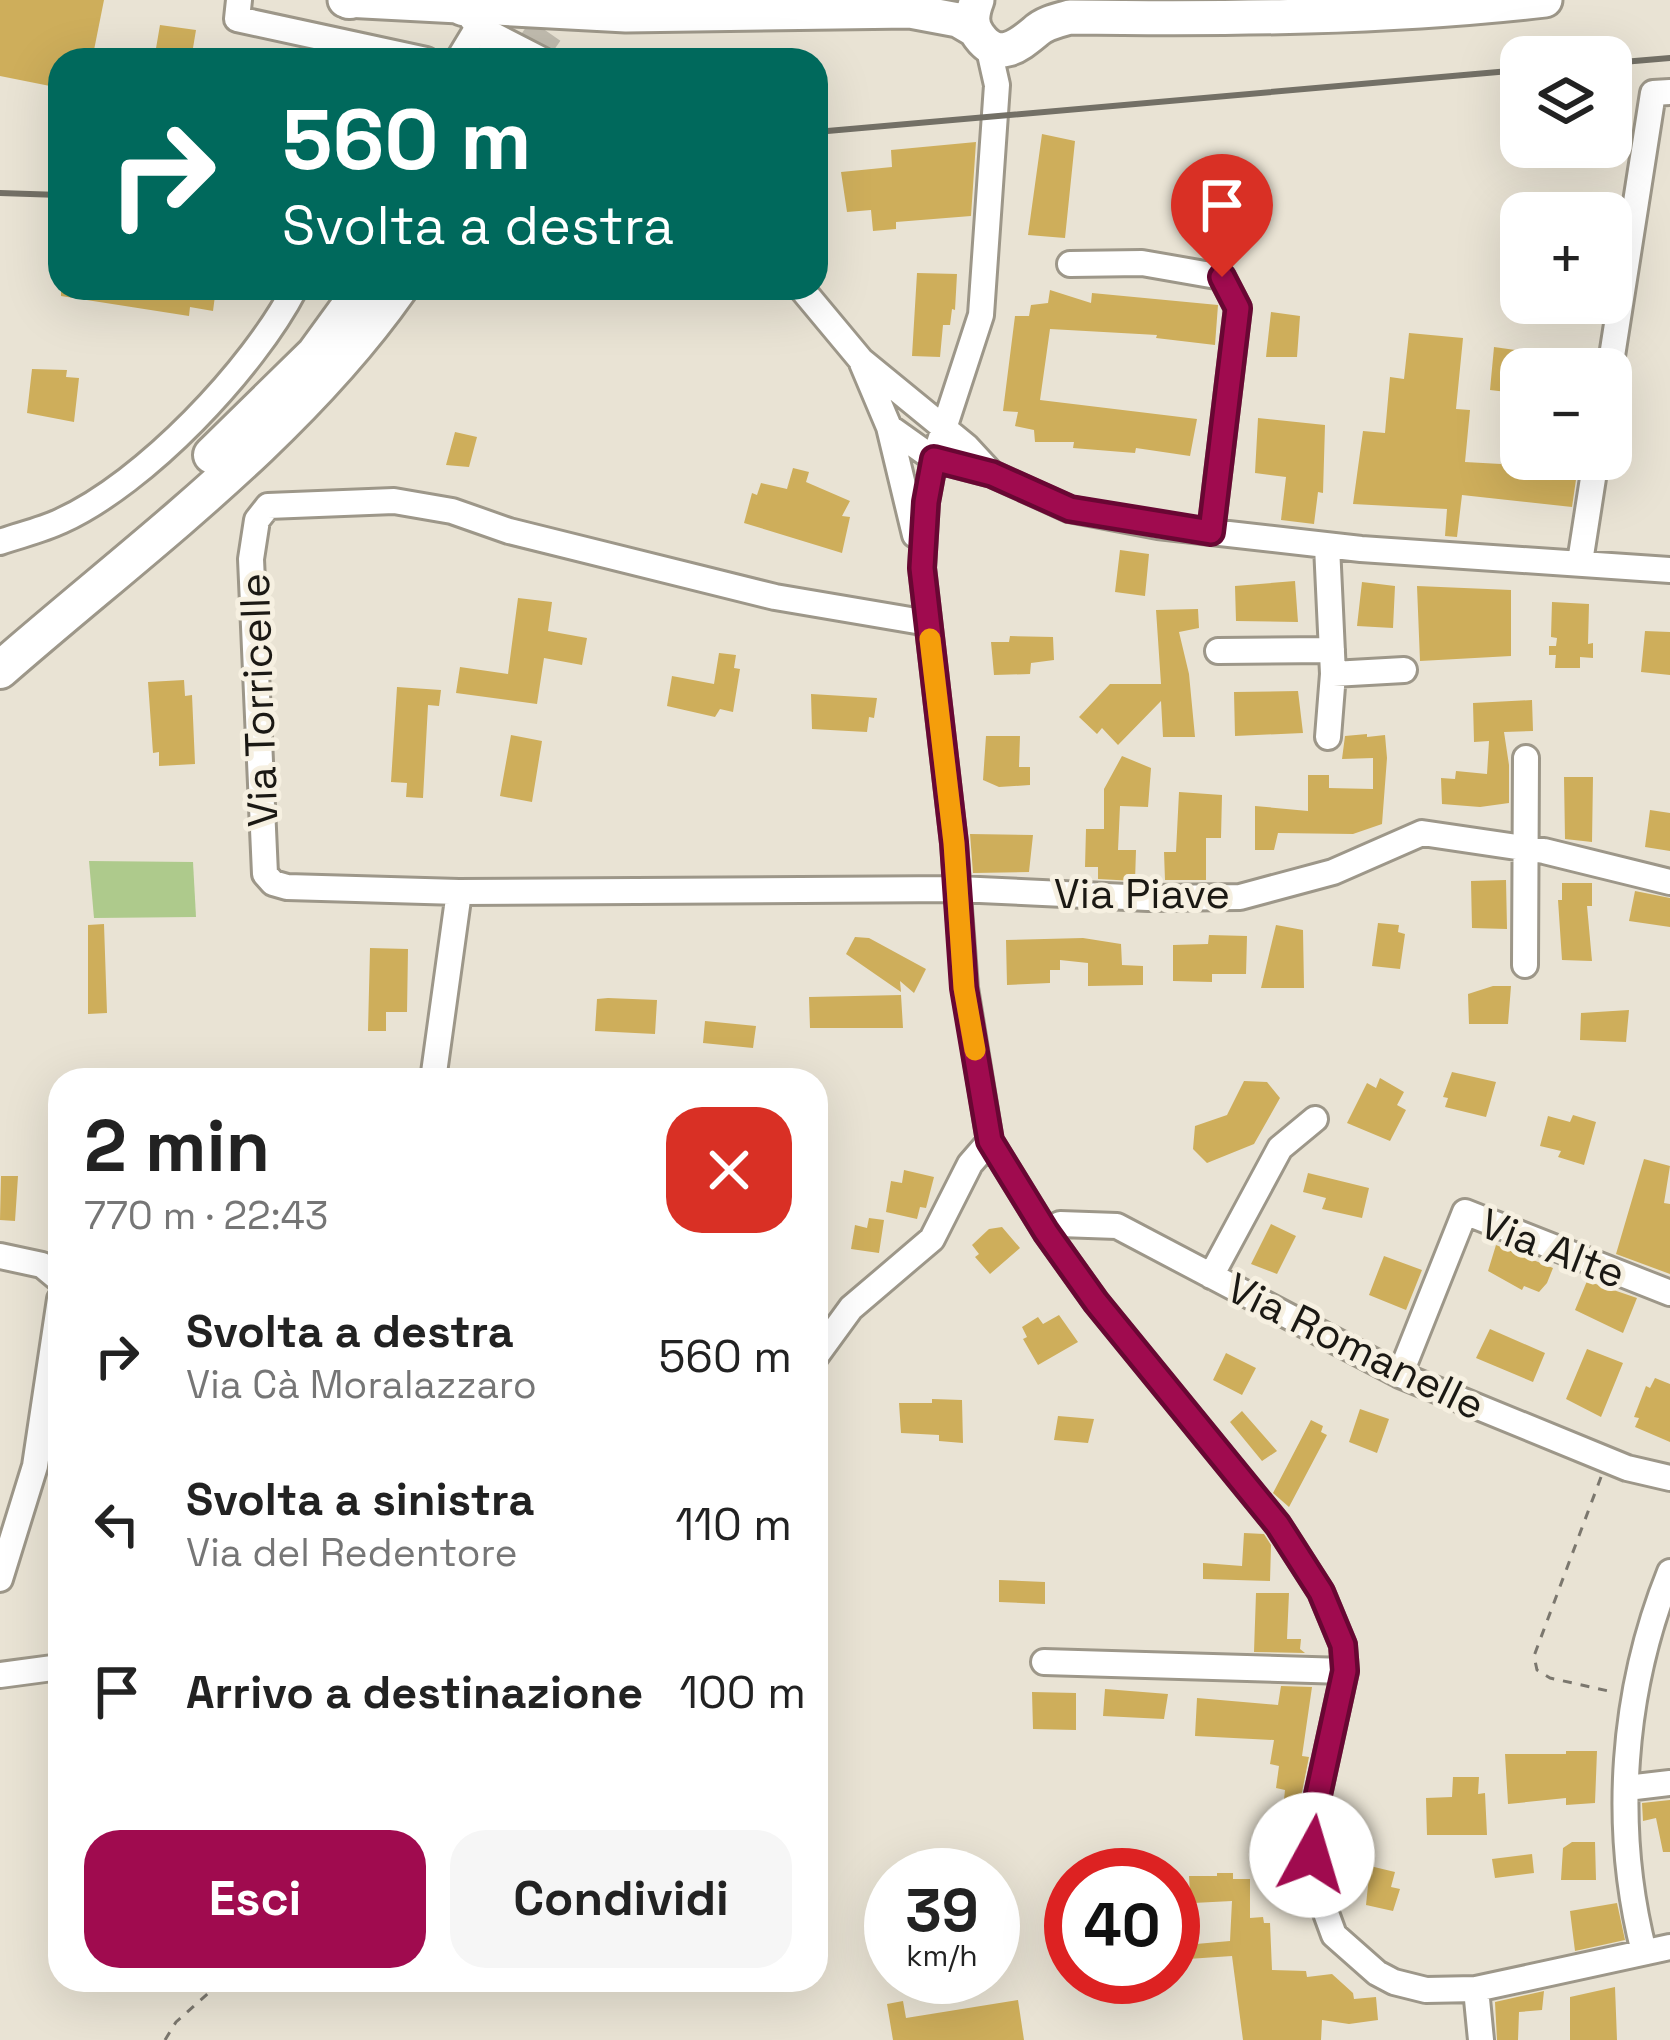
<!DOCTYPE html>
<html lang="it">
<meta charset="utf-8">
<style>
:root{--surface:#fff;--page:#f6f6f6;--text:#222;--muted:#767676;--accent:#a00b4f}
body{margin:0;font-family:"Space Grotesk",sans-serif;background:var(--page);color:var(--text);height:100vh;display:flex;flex-direction:column;font-size:45px;white-space:nowrap}
*{box-sizing:border-box;margin:0}
p{font-size:39px;color:var(--muted)}
.icon{flex:none;width:66px;height:66px;fill:none;stroke:currentColor;stroke-width:2;stroke-linecap:round;stroke-linejoin:round}
.map{position:relative;flex:1;overflow:hidden}
.side{position:absolute;left:48px;top:1068px;width:780px;height:924px;display:flex;flex-direction:column;background:var(--surface);border-radius:36px;box-shadow:0 12px 48px #0002}
.side>*{flex:none}
.hud{position:absolute;left:48px;top:48px;width:780px;height:252px;border-radius:36px;box-shadow:0 12px 48px #0002;background:#00695c;color:#fff;overflow:hidden}
.tools{position:absolute;left:1500px;top:36px;display:grid;gap:24px}
.tools a{display:grid;place-items:center;width:132px;height:132px;border-radius:24px;background:var(--surface);box-shadow:0 12px 48px #0002;font-size:60px}
.speed{position:absolute;left:864px;top:1848px;display:flex;gap:24px;font-size:60px;font-weight:700;text-align:center}
.speed>*{display:grid;place-content:center;width:156px;height:156px;border-radius:50%;background:var(--surface);box-shadow:0 12px 48px #0002;line-height:1}
.speed small{font-size:30px;font-weight:400}
.speed .limit{border:18px solid #d22;background:#fff;color:#111}
.pin{position:absolute;display:grid;place-items:center;width:102px;height:102px;color:#fff;margin:-123px -51px;border-radius:50% 50% 50% 0;rotate:-45deg;box-shadow:0 0 12px #0007}
.pin .icon{rotate:45deg}
.me{position:absolute;width:132px;margin:-66px;rotate:6deg;stroke-linejoin:round;filter:drop-shadow(0 0 9px #0008)}
.turn{display:flex;align-items:center;gap:42px;height:252px;padding:0 36px;font-size:54px}
.turn .icon{width:156px;height:156px;stroke-width:2.5}
.turn b{display:block;font-size:84px;line-height:102px}
.round{display:grid;place-items:center;flex:none;width:126px;height:126px;border-radius:36px;background:var(--page)}
.overview{display:flex;align-items:center;justify-content:space-between;height:204px;padding:0 36px}
h1{font-size:72px;font-weight:600;line-height:90px}
.primary-button{display:flex;gap:24px;margin-top:auto;padding:24px 36px}
.primary-button a{flex:1;height:138px;border-radius:36px;background:var(--accent);color:#fff;font-size:48px;font-weight:600;line-height:138px;text-align:center}
.primary-button a+a{background:var(--page);color:var(--text)}
ul{padding:0;list-style:none}
li{display:flex;align-items:center;gap:36px;height:168px;padding:0 36px}
li div{flex:1}
li b{display:block;font-size:45px}
li em{font-style:normal}
.map>svg:first-child{display:block}
.green{fill:#aeca8c}
.building{fill:#ceae5b}
.lines{fill:none;stroke-linecap:round;stroke-linejoin:round}
.highway-tunnel{stroke:#c0bbae;stroke-width:36;stroke-dasharray:36 18;stroke-linecap:butt}
.minor-casing{stroke:#9d9789;stroke-width:30}
.major-casing{stroke:#9d9789;stroke-width:39}
.highway-casing{stroke:#9d9789;stroke-width:42}
.path{stroke:#7b776e;stroke-width:3;stroke-dasharray:9 9;stroke-linecap:butt}
.minor{stroke:#fff;stroke-width:24}
.major{stroke:#fff;stroke-width:33}
.highway{stroke:#fff;stroke-width:36}
.rail{stroke:#737066;stroke-width:6}
.route-casing{stroke:#680733;stroke-width:30}
.route{stroke:#a00b4f;stroke-width:21}
.slow{stroke:#f59e0b;stroke-width:21}
.labels{text-anchor:middle;stroke-width:10;stroke-linejoin:round;paint-order:stroke}
.street-label{font-size:42px;fill:#1b1914;stroke:#f6f0e1}
</style>
<div class="map">
<svg width="1670" height="2040" viewBox="0 0 1670 2040">
<rect width="100%" height="100%" fill="#e9e3d4"/>
<path class="green" d="M89 861 193 862 196 917 94 918Z"/>
<path class="building" d="M0 0H104L92 60H60V88L0 76Z
M160 25 196 30 191 60H154Z
M1042 134 1075 141 1065 238 1028 235Z
M976 142 971 216 896 222V229L873 231 871 210 847 212 841 172 892 167 891 150Z
M917 273 957 274 955 310 952 309 950 325H943L940 357 912 356Z
M61 288H216L213 311 190 307 189 316 61 296Z
M1050 290 1091 303 1092 293 1218 305 1215 345 1156 338 1157 335 1050 329 1040 400 1197 419 1190 456 1136 448 1135 453 1073 448 1074 442H1035L1034 430 1015 426 1018 412 1003 411 1015 316H1029L1031 305 1048 303Z
M1271 312 1300 316 1297 357H1266Z
M1409 333 1463 338 1456 409 1470 410 1465 462 1501 464 1507 392 1490 390 1494 347 1530 352 1527 369H1521V459H1579L1572 507 1462 495 1457 537 1445 536 1447 509 1353 504 1363 431 1385 433 1390 377 1404 379Z
M32 369 67 370 66 377 79 378 74 422 27 413Z
M1258 418 1325 425 1323 493 1318 492 1314 524 1281 520 1286 477 1255 473Z
M455 432 477 437 469 467 446 465Z
M793 468 809 472 806 482 850 501 842 516 850 517 842 553 744 523 752 493 757 495 761 483 787 489Z
M1120 550 1149 554 1145 596 1115 592Z
M1295 581 1298 622 1236 621 1235 586Z
M1362 582 1395 586 1393 628 1357 626Z
M1417 586 1511 590V656L1420 661Z
M518 598 552 602 548 631 587 638 582 665 544 658 537 704 456 693 460 667 508 674Z
M1552 602 1589 604 1588 644 1593 643V658L1580 657V668H1555L1556 655H1549V646H1556L1557 638 1551 637Z
M1198 609 1199 628 1179 632 1189 674 1195 737H1163L1161 701 1118 745 1102 728 1097 734 1079 717 1110 684H1161L1156 610Z
M1645 631 1670 632V675L1641 672Z
M1010 636 1053 637 1054 660 1031 663 1030 674 994 675 991 642H1009Z
M719 653 736 655 734 668 740 669 733 712 720 709 715 717 667 706 672 676 714 684Z
M184 680 185 696 192 695 195 764 159 766V752L153 753 148 682Z
M397 687 441 690 439 706 428 705 423 798 406 797 407 783 391 782Z
M1298 691 1303 733 1235 736 1234 692Z
M811 694 877 698 874 718 869 717 867 732 812 729Z
M1532 700 1533 731 1504 732 1509 765V803L1480 807 1442 804 1441 778 1455 779 1456 771 1487 774 1489 741 1474 742 1473 703Z
M1367 734V737L1385 735 1387 758 1382 824 1353 834 1278 833 1274 850H1255V806L1308 811V775H1329V788L1373 789V758L1342 759 1345 736Z
M511 735 542 741 532 802 500 796Z
M986 736H1020L1019 767H1030V785L999 787 983 780Z
M1122 756 1151 768 1148 807 1120 806 1118 850H1136L1135 881 1098 879V867H1085L1086 829H1104V789Z
M1564 777H1593L1592 842 1565 839Z
M1179 792 1222 795 1221 838H1206V880H1165L1164 852H1176Z
M1650 810 1670 813V851L1645 847Z
M970 834 1033 835 1029 872 973 873Z
M1506 880 1507 929 1472 928 1471 881Z
M1562 883H1592V906H1587L1592 961 1562 960 1558 900H1562Z
M1635 891 1670 898V927L1629 921Z
M1378 923 1399 925 1398 932 1405 934 1400 969 1372 966Z
M104 924 107 1013 88 1014V925Z
M1276 925 1303 930 1304 988H1261Z
M1209 935 1247 936 1246 974H1212V982L1173 981V945L1208 944Z
M855 937 869 938 926 969 914 993 900 981 901 992 846 954Z
M1083 938 1121 944 1122 965 1143 966V985L1088 986V963L1060 960V970H1050V983L1007 985 1006 940Z
M370 948 408 949 407 1012H386V1031H368Z
M1493 986H1511L1508 1024H1469L1468 994Z
M901 995 903 1028H810L809 997Z
M608 998 657 1000 655 1034 595 1031 597 999Z
M1629 1010 1626 1042 1580 1040 1581 1013Z
M705 1021 756 1026 753 1048 703 1043Z
M1452 1072 1496 1082 1486 1117 1445 1107 1448 1098 1443 1097Z
M1380 1078 1404 1092 1397 1105 1406 1110 1390 1141 1347 1123 1367 1083 1376 1088Z
M1244 1081 1267 1082 1280 1098 1254 1144 1207 1163 1193 1149 1195 1126 1227 1115Z
M1573 1115 1596 1122 1584 1165 1558 1157 1561 1151 1540 1146 1548 1116 1570 1122Z
M1644 1159 1670 1166 1664 1203 1670 1204V1274L1616 1254Z
M904 1170 934 1177 926 1208 920 1207 917 1219 886 1212 891 1181 902 1183Z
M1308 1173 1369 1188 1362 1218 1322 1209 1326 1198 1303 1192Z
M1 1176H18L15 1221 0 1220Z
M869 1218 884 1220 879 1253 851 1249 855 1225 867 1228Z
M1271 1224 1296 1236 1277 1274 1251 1264Z
M1002 1227 1020 1248 990 1274 975 1257 979 1254 972 1245 989 1229Z
M1496 1245 1553 1268 1547 1283 1539 1292 1524 1286 1522 1290 1488 1271Z
M1384 1256 1422 1270 1406 1310 1369 1295Z
M1587 1281 1637 1298 1623 1333 1575 1310Z
M1059 1315 1078 1342 1038 1365 1023 1339 1027 1337 1022 1327 1038 1317 1043 1324Z
M1490 1329 1545 1353 1533 1382 1476 1358Z
M1587 1349 1623 1363 1601 1417 1566 1399Z
M1226 1353 1256 1368 1242 1395 1213 1380Z
M1655 1378 1670 1384V1442L1635 1427 1639 1418 1634 1417 1646 1386 1650 1388Z
M932 1399 962 1400 963 1443 939 1441V1435L901 1433 899 1403H932Z
M1360 1409 1389 1419 1377 1453 1349 1442Z
M1242 1411 1277 1451 1262 1461 1230 1422Z
M1058 1416 1094 1419 1088 1443 1054 1440Z
M1311 1420 1323 1426 1321 1432 1327 1435 1289 1507 1273 1493Z
M1244 1533 1264 1534 1271 1545 1270 1581 1203 1579V1563L1242 1566Z
M999 1580 1045 1582V1604L999 1602Z
M1256 1593H1289L1287 1639H1301L1300 1649 1305 1653 1254 1652Z
M1281 1686 1312 1687 1302 1756 1309 1757 1298 1812 1283 1809 1285 1790 1276 1788 1279 1766 1270 1764 1274 1740 1195 1736 1197 1698 1278 1705Z
M1105 1689 1168 1694 1164 1719 1103 1716Z
M1032 1692 1076 1693V1730L1033 1729Z
M1566 1751H1597L1595 1803 1566 1805V1798L1508 1804 1505 1754H1566Z
M1453 1777H1479L1478 1794 1485 1793 1487 1835H1427L1426 1798 1452 1797Z
M1670 1800V1852H1663L1656 1818 1643 1821 1642 1803Z
M1572 1842H1595L1596 1880H1561L1563 1848Z
M1532 1854 1534 1873 1495 1878 1492 1859Z
M1370 1866 1395 1872 1391 1887 1400 1889 1393 1911 1366 1905Z
M1217 1873H1233V1879H1250V1918L1263 1917 1264 1923H1270L1272 1970 1306 1971 1307 1977 1332 1974 1353 1993 1354 1999 1376 1997 1378 2020 1349 2024 1322 2020 1321 2040H1243L1232 1956 1173 1960V1946L1230 1941 1232 1901 1193 1903 1190 1893 1189 1876H1217Z
M1617 1903 1625 1940 1575 1951 1570 1911Z
M1615 1987 1617 2040H1570V1997Z
M1544 1991 1542 2010 1519 2012 1518 2040H1497L1495 2002Z
M1018 2000 1024 2040H893L887 2004 903 2001 906 2018Z"/>
<g class="lines">
<path class="highway-tunnel" d="M525 60 567 0"/>
<defs>
<path id="minor" d="M239 0 237 19 426 60
M463 7 478 27 542 60
M988 45 997 85 981 315 934 459 926 502 922 568 954 843 965 988 990 1141 1046 1232 1096 1302 1278 1525 1321 1592 1343 1645 1345 1671 1314 1813 1315 1883 1334 1935 1377 1973 1394 1982 1426 1990 1476 1989 1670 1947
M458 60 478 27
M1070 264 1142 263 1222 277 1238 308 1211 532
M801 288 861 360 966 446 990 472
M862 363 889 427 915 535
M1610 369 1653 93 1670 92
M889 427 934 459 992 474 1069 509 1158 526 1361 549 1670 570
M0 542C20 535 42 530 61 521 145 483 253 369 295 288
M1327 546 1333 674 1328 737
M1580 562 1596 459
M928 623 775 597 509 531 452 511 394 501 268 506 257 520 251 559 265 874 273 883 287 887 459 892 958 889 1148 898 1240 897 1333 872 1422 833 1544 851 1670 882
M1218 651 1332 650
M1333 674 1404 670
M1525 965 1526 758
M433 1080 459 892
M1046 1232 1060 1224 1117 1226 1400 1375 1627 1468 1670 1478
M0 1256 42 1265 60 1280
M1211 1276 1280 1148 1315 1119
M816 1356 851 1308 932 1239 970 1164 990 1141
M1400 1375 1465 1212 1670 1293
M0 1579 35 1466 60 1299
M1044 1662 1345 1671
M0 1675 60 1667
M1627 1788 1670 1783
M1644 1952C1612 1827 1622 1691 1670 1572
M1476 1989 1481 2040"/>
<path id="major" d="M345 0 626 15 910 11 958 20 975 30
M977 0C972 13 970 25 979 36 998 62 1018 46 1035 32 1044 23 1059 20 1070 17 1229 19 1387 18 1545 0"/>
<path id="highway" d="M349 0H350
M462 0 463 7
M493 60 498 50
M212 455 315 354 363 288
M0 670C136 551 295 436 399 288"/>
</defs>
<use href="#minor" class="minor-casing"/>
<use href="#major" class="major-casing"/>
<use href="#highway" class="highway-casing"/>
<path class="path" d="M1601 1477 1534 1656 1537 1670 1550 1678 1613 1692
M165 2040 176 2022 223 1980"/>
<use href="#minor" class="minor"/>
<use href="#major" class="major"/>
<use href="#highway" class="highway"/>
<path class="rail" d="M1611 63 1670 58
M816 132 1521 70
M0 193 60 195"/>
</g>
<g class="lines">
<defs>
<path id="route" d="M1222 277 1238 308 1211 532 1070 509 992 474 934 459 926 502 922 568 954 843 964 988 990 1141 1046 1232 1096 1302 1278 1525 1321 1592 1343 1645 1345 1671 1314 1813 1312 1855"/>
</defs>
<use href="#route" class="route-casing"/>
<use href="#route" class="route"/>
<path class="slow" d="M930 639 954 843 964 988 975 1050"/>
</g>
<g class="labels">
<g class="street-label">
<text transform="translate(258 700) rotate(-92)" y="15">Via Torricelle</text>
<text x="1142" y="908">Via Piave</text>
<text transform="translate(1553 1248) rotate(21)" y="15">Via Alte</text>
<text transform="translate(1356 1346) rotate(26)" y="15">Via Romanelle</text>
</g>
</g>
</svg>
<div class="tools">
<a><svg class="icon" aria-label="layers" viewBox="0 0 24 24"><path d="M12 4l9 5-9 5-9-5zM3 14l9 5 9-5"/></svg></a>
<a>+</a>
<a>−</a>
</div>
<div class="speed"><div>39<small>km/h</small></div><div class="limit">40</div></div>
<div class="pin" style="left:1222px;top:277px;background:#d93025"><svg class="icon" aria-label="arrive" viewBox="0 0 24 24"><path d="M6 21V4h12l-3 4 3 4H6"/></svg></div>
<svg class="me" style="left:1312px;top:1855px" viewBox="-20 -20 40 40"><circle r="19" fill="#fff"/><path d="M0-13L10 11 0 6-10 11z" fill="#a00b4f"/></svg>
<div class="hud">
<div class="turn"><svg class="icon" aria-label="right" viewBox="0 0 24 24"><path d="M7 20v-9h11M14 6l5 5-5 5"/></svg><div><b>560 m</b>Svolta a destra</div></div>
</div>
<section class="side">
<div class="overview"><div><h1>2 min</h1><p>770 m · 22:43</p></div><a class="round" style="background:#d93025;color:#fff"><svg class="icon" aria-label="close" viewBox="0 0 24 24"><path d="M6 6l12 12M18 6L6 18"/></svg></a></div>
<ul>
<li><svg class="icon" aria-label="right" viewBox="0 0 24 24"><path d="M7 20v-9h11M14 6l5 5-5 5"/></svg><div><b>Svolta a destra</b><p>Via Cà Moralazzaro</p></div><em>560 m</em></li>
<li><svg class="icon" aria-label="left" viewBox="0 0 24 24"><path d="M17 20v-9H6M10 6l-5 5 5 5"/></svg><div><b>Svolta a sinistra</b><p>Via del Redentore</p></div><em>110 m</em></li>
<li><svg class="icon" aria-label="arrive" viewBox="0 0 24 24"><path d="M6 21V4h12l-3 4 3 4H6"/></svg><div><b>Arrivo a destinazione</b></div><em>100 m</em></li>
</ul>
<div class="primary-button"><a>Esci</a><a>Condividi</a></div>
</section>
</div>
